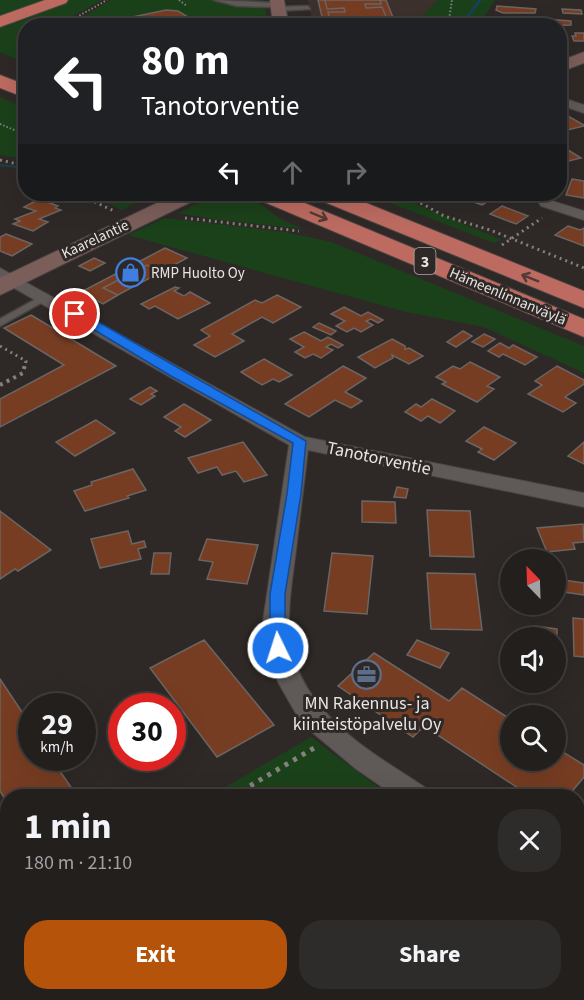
<!DOCTYPE html>
<meta charset="utf-8">
<style>
:root{--surface:#221f1d;--page:#2e2c2a;--text:#f1f3f6;--muted:#a2a2a4;--line:#3f3d3b;--accent:#b45309}
body{margin:0;font-family:"Source Sans 3",sans-serif;background:var(--page);color:var(--text);height:100vh;display:flex;flex-direction:column;font-size:22px;white-space:nowrap}
*{box-sizing:border-box;margin:0}
p{font-size:20px;color:var(--muted)}
.icon{flex:none;width:33px;height:33px;fill:none;stroke:currentColor;stroke-width:2;stroke-linecap:round;stroke-linejoin:round}
.map{position:relative;flex:1;overflow:hidden}
.sheet{position:absolute;left:0px;top:789px;width:585px;height:212px;display:flex;flex-direction:column;background:var(--surface);border-radius:24px 24px 0 0;box-shadow:0 6px 24px #0002,0 0 0 2px var(--line)}
.sheet>*{flex:none}
.guide{position:absolute;left:18px;top:18px;width:549px;height:183px;border-radius:24px;box-shadow:0 6px 24px #0002,0 0 0 2px var(--line);background:#202124;color:#fff;overflow:hidden}
.needle{width:39px;rotate:337deg}
.buttons{position:absolute;left:500px;top:549px;display:grid;gap:12px}
.buttons a{display:grid;place-items:center;width:66px;height:66px;border-radius:50%;background:var(--surface);box-shadow:0 6px 24px #0002,0 0 0 2px var(--line);font-size:30px}
.speed{position:absolute;left:18px;top:693px;display:flex;gap:12px;font-size:30px;font-weight:700;text-align:center}
.speed>*{display:grid;place-content:center;width:78px;height:78px;border-radius:50%;background:var(--surface);box-shadow:0 6px 24px #0002,0 0 0 2px var(--line);line-height:1}
.speed small{font-size:15px;font-weight:400}
.speed .limit{border:9px solid #d22;background:#fff;color:#111}
.pin{position:absolute;display:grid;place-items:center;width:51px;height:51px;color:#fff;margin:-26px;border:3px solid #fff;border-radius:50%;box-shadow:0 2px 6px #0007}
.me{position:absolute;width:66px;margin:-33px;rotate:356deg;stroke-linejoin:round;filter:drop-shadow(0 0 4px #0008)}
.turn{display:flex;align-items:center;gap:21px;height:126px;padding:0 24px;font-size:27px}
.turn .icon{width:78px;height:78px;stroke-width:2.5}
.turn b{display:block;font-size:42px;line-height:51px}
.lanes{display:flex;align-items:center;height:57px;padding:0 24px;background:#0003;justify-content:center;gap:30px;direction:ltr}
.lanes .off{opacity:.35}
.round{display:grid;place-items:center;flex:none;width:63px;height:63px;border-radius:24px;background:var(--page)}
.headline{display:flex;align-items:center;justify-content:space-between;height:102px;padding:0 24px}
h1{font-size:36px;font-weight:700;line-height:45px}
.button{display:flex;gap:12px;margin-top:auto;padding:12px 24px}
.button a{flex:1;height:69px;border-radius:24px;background:var(--accent);color:#fff;font-size:24px;font-weight:700;line-height:69px;text-align:center}
.button a+a{background:var(--page);color:var(--text)}
.map>svg:first-child{display:block}
.built{fill:#3d312d}
.green{fill:#1b411a}
.lines{fill:none;stroke-linecap:round;stroke-linejoin:round}
.stream{fill:#174251;fill-rule:evenodd}
.building{fill:#773d23;stroke:#6b6563;stroke-width:1.5}
.lane-casing{stroke:#484443;stroke-width:3}
.street-casing{stroke:#484443;stroke-width:2}
.secondary-casing{stroke:#484443;stroke-width:2}
.highway-casing{stroke:#484443;stroke-width:2}
.path-far3{stroke:#84807e;stroke-width:2;stroke-dasharray:1.5 2;stroke-linecap:butt}
.path-far2{stroke:#84807e;stroke-width:3;stroke-dasharray:2 4;stroke-linecap:butt}
.path-far1{stroke:#84807e;stroke-width:4;stroke-dasharray:3 4.5;stroke-linecap:butt}
.path{stroke:#84807e;stroke-width:5;stroke-dasharray:4 6;stroke-linecap:butt}
.lane{fill:#5f5957;fill-rule:evenodd}
.street{fill:#5f5957;fill-rule:evenodd}
.secondary{fill:#7b5e5a;fill-rule:evenodd}
.highway{fill:#bd6b61;fill-rule:evenodd}
.oneway{stroke:#523a36}
.route{fill:#1a73e8;stroke:#114b97;stroke-width:1.5}
.labels{text-anchor:middle;stroke-width:6;stroke-linejoin:round;paint-order:stroke}
.far-street-label{font-size:15px;fill:#e8e4e3;stroke:#2e2927}
.far-poi-label{font-size:15px;fill:#e8e4e3;stroke:#2e2927;text-anchor:start}
.shield{fill:#2e2927;stroke:#b0acab;stroke-width:1.5}
.shield-label{font-size:16px;font-weight:bold;fill:#e8e4e3}
.street-label{font-size:18px;fill:#e8e4e3;stroke:#2e2927}
.poi-label{font-size:18px;fill:#e8e4e3;stroke:#2e2927}
</style>
<div class="map">
<svg width="584" height="1000" viewBox="0 0 584 1000">
<rect width="100%" height="100%" fill="#2e2927"/>
<path class="built" d="M308 0H437L415 26 313 25Z"/>
<path class="green" d="M0 0H49L0 18Z
M70 0H102L57 25 26 26 25 63 0 52V28Z
M111 0H264L268 25 66 26Z
M437 0H495L479 25H415Z
M0 97 25 108V159L0 155Z
M89 194H151L122 210Z
M217 194C248 193 258 202 278 217 285 222 296 225 304 229L217 220 178 213Z
M367 194H399L415 204 502 240 494 243Z
M165 218 285 232 331 242 584 346V373L484 327 406 312 128 235Z
M311 737 390 796H210Z
M357 993H559L553 1000H362Z"/>
<g class="lines">
<path class="stream" d="M478 0H482L463 26H459Z
M0 164 25 167 26 169 0 166Z"/>
</g>
<path class="building" d="M318 0H325L327 9 344 8 345 12H328L330 20 387 19 382 7 366 8 365 4H381L380 0H386L394 20 323 21Z
M325 0H380L381 4H365L366 8 382 7 387 19 330 20 328 12H345L344 8 327 9Z
M497 6 536 9 535 13H503L496 10Z
M562 9 581 10 582 14 563 13Z
M166 10 178 11 201 25 231 18 244 26H130L125 22 128 18Z
M491 17 526 19 525 24H494L495 21H490Z
M532 18 571 21V25L542 26 531 23Z
M575 33H584V41H574L572 36H576Z
M566 115 584 125V126L563 131 560 129V116Z
M560 145 581 158 560 163Z
M572 179 584 181V198L566 195Z
M464 194H493L498 195 482 205 459 197Z
M39 199 58 206 55 208 61 210 39 219 48 222 33 231 13 224 20 221 15 219 36 211 24 207Z
M502 206 528 216 516 224 490 214Z
M568 226 580 230 584 228V246L555 235Z
M6 234 32 244 12 256 0 251V237Z
M165 248 187 258 161 272 147 265 103 288 118 295 103 304 81 292Z
M94 258 105 263 90 271 79 266Z
M147 265 161 272 118 295 103 288Z
M175 287 179 288 174 291 184 296 190 292 210 303 178 319 155 306 149 309 141 304Z
M277 295 301 307 273 323 262 317 232 334 244 341 215 357 194 345 210 336 201 330 255 300 262 303Z
M344 307 361 316 368 312 383 320 378 323 371 319 366 321 373 325 361 332 354 328 347 332 336 326 345 321 331 314Z
M31 315 116 366 0 427V399L64 365 4 328Z
M319 323 336 331 331 335 313 327Z
M463 331 472 336 456 347 447 342Z
M304 332 321 341 328 337 343 345 338 348 331 344 326 347 333 350 321 358 313 354 305 358 295 352 304 347 290 339Z
M484 334 495 339 483 347 472 342Z
M392 339 405 346V349L409 348 423 356 409 364 392 355 393 358 375 368 358 357Z
M500 343 509 348 513 345 537 357 525 365 503 354 499 357 488 351Z
M264 359 292 375 279 382 273 379 262 385 241 372Z
M470 362 500 377 487 386 494 389 477 402 442 384 446 382 436 377 453 366 460 369Z
M343 366 366 378 345 392 362 401 351 408 335 400 309 417 285 404Z
M557 366 584 380V384L565 397 576 403 563 412 528 394 542 385 535 381Z
M150 387 157 391 151 394 155 396 141 405 130 399Z
M432 399 455 411 440 423 428 416 421 421 405 412 416 404 421 407Z
M184 404 211 420 185 437 175 431 181 427 164 417Z
M96 420 115 433 75 456 56 442Z
M484 427 516 443 494 460 478 452 482 449 466 441Z
M243 442 267 475 244 482 236 471 222 475 217 467 198 473 188 458Z
M584 442V464L568 456Z
M133 469 146 490 127 496 129 498 85 511 74 491 92 485 91 482Z
M397 487 408 489 406 498 394 497Z
M362 501 395 502 396 523 362 522Z
M427 510 470 511 474 557 430 556Z
M0 511 51 550 18 571 15 569 0 579Z
M583 524 584 542 573 543 575 549 547 552 537 528Z
M128 531 132 544 144 541 146 547 138 549 141 559 100 568 91 539Z
M207 539 258 545 247 584 207 579 213 562 199 560Z
M154 553H171L169 574H151Z
M332 553 373 556 367 614 324 611Z
M427 573 475 574 482 630 431 629Z
M557 579 584 583V595L557 591Z
M573 618 584 619V657L574 656Z
M535 626 557 629V651L555 638H534Z
M204 640 274 725 217 757 150 668Z
M417 640 449 653 440 668 407 655Z
M374 653 449 701 462 688 510 719V760H555V747L584 765V777L568 796H530L424 726 413 737 338 686Z
M0 679 32 727V758H51L77 796H8V804L0 791Z
M151 993H238L243 1000H155Z"/>
<g class="lines">
<defs>
<path id="lane" d="M214 0 277 3 280 5 277 7 237 6Z
M308 6 310 9 278 11 275 9 278 7Z
M45 294 48 295V299L0 326V319Z"/>
<path id="street" d="M560 97 584 105V113L560 105Z
M546 199 584 211V220L541 206 539 203Z
M0 268 305 437 584 493V507L308 450C304 483 300 517 296 550 287 619 278 662 330 717 357 746 393 766 426 788L429 796H395L356 769 313 733 295 712 278 682 268 654 263 621 289 445 0 280Z
M578 897 584 899V929L578 927Z
M0 915 8 918V958L0 954Z
M18 993H51L54 1000H21Z"/>
<path id="secondary" d="M270 0H284L289 26H273Z
M584 52V63L560 72V61Z
M176 194H202L199 198 0 295V278Z"/>
<path id="highway" d="M45 0H68L66 3 0 27V16Z
M0 75 26 85V98L0 88Z
M254 194H283L584 319V337L257 199Z
M314 194H344L584 291V308L317 199Z"/>
</defs>
<use href="#lane" class="lane-casing"/>
<use href="#street" class="street-casing"/>
<use href="#secondary" class="secondary-casing"/>
<use href="#highway" class="highway-casing"/>
<path class="path-far3" d="M179 0 187 6
M61 26 107 0
M448 26 452 0
M0 124 26 135"/>
<path class="path-far2" d="M0 160 26 166
M78 194 114 211
M405 194 444 216 490 230 584 268
M185 218 299 231
M502 245 542 218
M0 346 26 361 25 366"/>
<path class="path-far1" d="M0 385 23 373 25 364"/>
<path class="path" d="M233 796 314 748"/>
<use href="#lane" class="lane"/>
<use href="#street" class="street"/>
<use href="#secondary" class="secondary"/>
<use href="#highway" class="highway"/>
</g>
<defs><path id="oneway-shaft" d="M-6 0H5M1.5-3L5.5 0L1.5 3" fill="none" stroke-width="1.6" stroke-linecap="round" stroke-linejoin="round" transform="scale(1.5)"/></defs>
<g class="oneway">
<use href="#oneway-shaft" transform="translate(319 216) rotate(23)"/>
<use href="#oneway-shaft" transform="translate(530 278) rotate(-158)"/>
</g>
<path class="route" d="M71 311H79L306 441 301 494 285 594V648L283 652H272L270 648V594L287 494 293 443 171 376 71 316Z"/>
<defs>
<symbol id="shop-ring" viewBox="-11 -11 22 22"><circle r="9.5" fill="#2e2927" stroke="#3f7fe0" stroke-width="1.5"/><path d="M-5-2.5h2.3a2.7 3.5 0 0 1 5.4 0H5L5.5 6h-11ZM-1.5-2.5h3a1.5 2.3 0 0 0-3 0Z" fill="#3f7fe0"/></symbol>
<symbol id="office-ring" viewBox="-11 -11 22 22"><circle r="9.5" fill="#2e2927" stroke="#5c6f8a" stroke-width="1.5"/><path d="M-6-3h4V-5.5h4V-3h4V5H-6ZM-1-4.5V-3h2v-1.5ZM-6 0V1H6V0Z" fill="#5c6f8a"/></symbol>
</defs>
<g fill-rule="evenodd">
<use href="#shop-ring" x="114" y="256" width="33" height="33"/>
<use href="#office-ring" x="350" y="658" width="33" height="33"/>
</g>
<g class="labels">
<g class="far-street-label">
<text transform="translate(95 239) rotate(-25)" y="5">Kaarelantie</text>
<text transform="translate(508 296) rotate(23)" y="5">Hämeenlinnanväylä</text>
</g>
<g class="far-poi-label">
<text x="151" y="278">RMP Huolto Oy</text>
</g>
<rect class="shield" x="414.5" y="248" width="21" height="26" rx="4.5"/>
<g class="shield-label">
<text x="425" y="267">3</text>
</g>
<g class="street-label">
<text transform="translate(379 458) rotate(12)" y="6">Tanotorventie</text>
</g>
<g class="poi-label">
<text x="367" y="709">MN Rakennus- ja<tspan x="367" dy="21">kiinteistöpalvelu Oy</tspan></text>
</g>
</g>
</svg>
<div class="buttons">
<a><svg class="needle" viewBox="-14 -14 28 28"><path d="M0-13l5 13h-10z" fill="#e53935"/><path d="M0 13l5-13h-10z" fill="#a2a2a4"/></svg></a>
<a><svg class="icon" aria-label="sound" viewBox="0 0 24 24"><path d="M4 9h4l5-4v14l-5-4H4zM17 9q2 3 0 6"/></svg></a>
<a><svg class="icon" aria-label="search" viewBox="0 0 24 24"><circle cx="10" cy="10" r="6"/><path d="M15 15l6 6"/></svg></a>
</div>
<div class="speed"><div>29<small>km/h</small></div><div class="limit">30</div></div>
<div class="pin" style="left:75px;top:314px;background:#d93025"><svg class="icon" aria-label="arrive" viewBox="0 0 24 24"><path d="M6 21V4h12l-3 4 3 4H6"/></svg></div>
<svg class="me" style="left:278px;top:648px" viewBox="-20 -20 40 40"><circle r="17" fill="#1a73e8" stroke="#fff" stroke-width="3"/><path d="M0-11L8 9 0 5-8 9z" fill="#fff"/></svg>
<div class="guide">
<div class="turn"><svg class="icon" aria-label="left" viewBox="0 0 24 24"><path d="M17 20v-9H6M10 6l-5 5 5 5"/></svg><div><b>80 m</b>Tanotorventie</div></div>
<div class="lanes"><svg class="icon" aria-label="left" viewBox="0 0 24 24"><path d="M17 20v-9H6M10 6l-5 5 5 5"/></svg><svg class="icon off" aria-label="ahead" viewBox="0 0 24 24"><path d="M12 20V5M6 11l6-6 6 6"/></svg><svg class="icon off" aria-label="right" viewBox="0 0 24 24"><path d="M7 20v-9h11M14 6l5 5-5 5"/></svg></div>
</div>
<section class="sheet">
<div class="headline"><div><h1>1 min</h1><p>180 m · 21:10</p></div><a class="round"><svg class="icon" aria-label="close" viewBox="0 0 24 24"><path d="M6 6l12 12M18 6L6 18"/></svg></a></div>
<div class="button"><a>Exit</a><a>Share</a></div>
</section>
</div>
